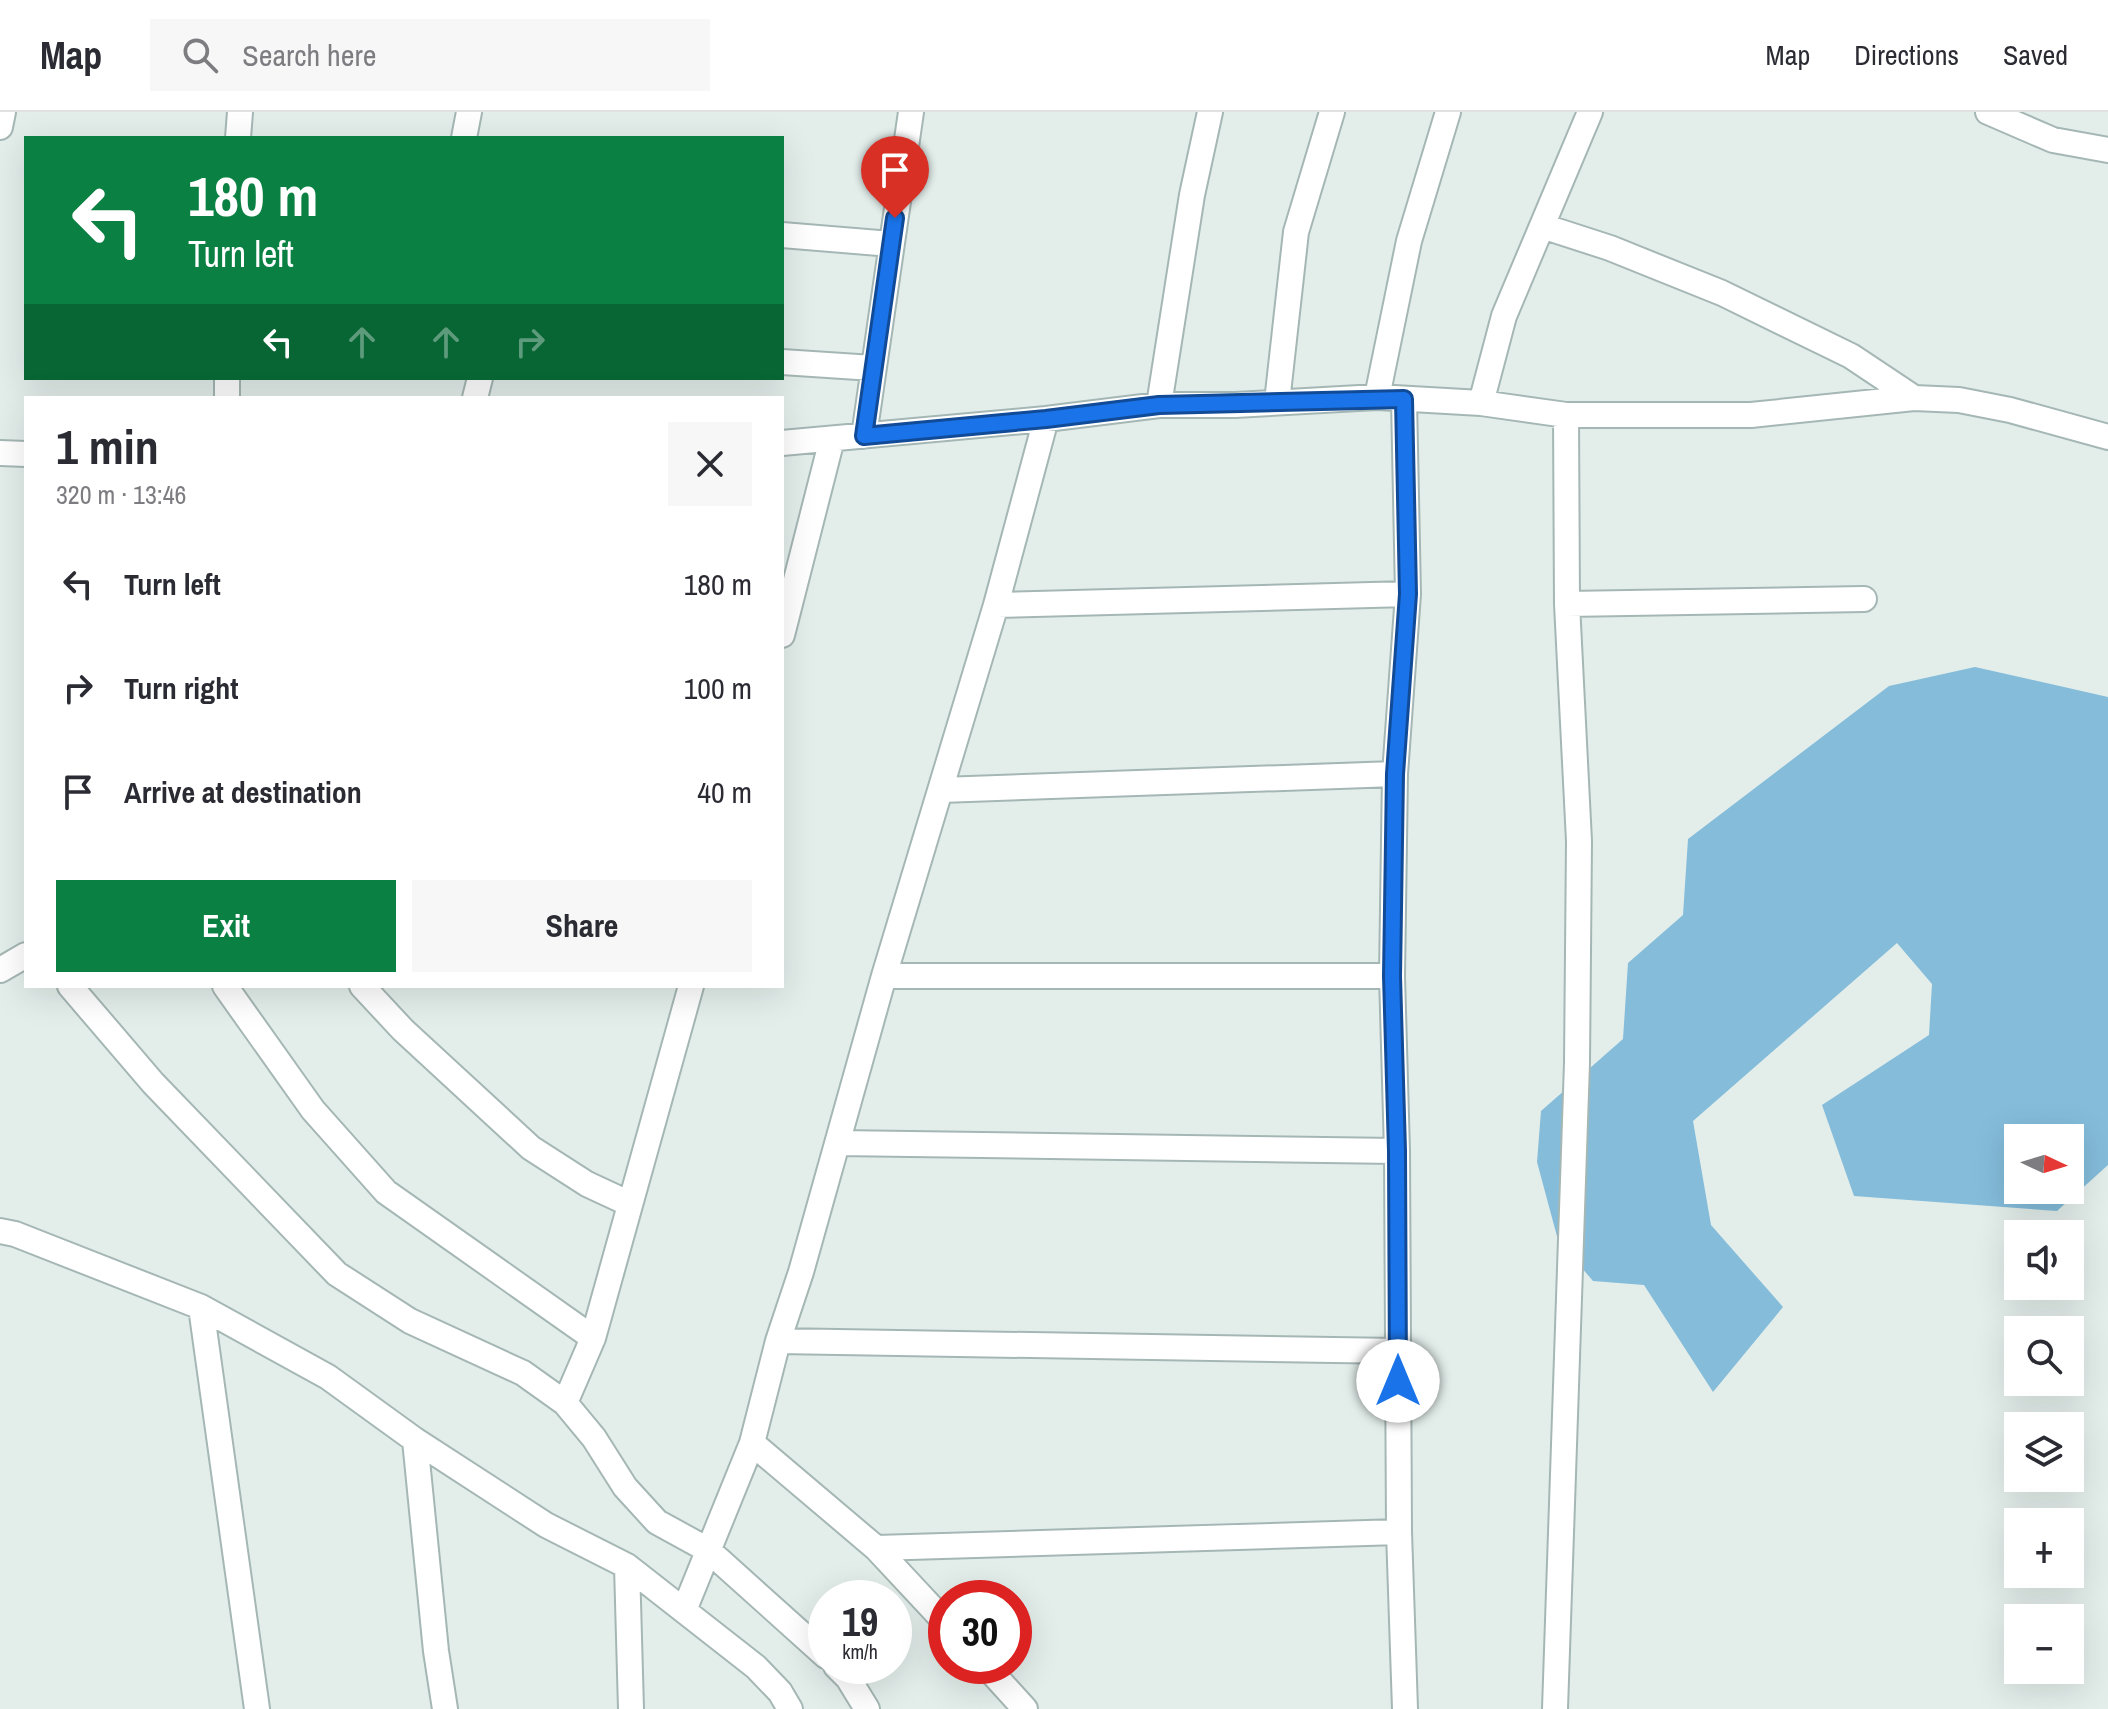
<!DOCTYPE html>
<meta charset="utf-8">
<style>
:root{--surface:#fff;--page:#f7f7f7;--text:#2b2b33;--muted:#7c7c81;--line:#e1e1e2;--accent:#0b8043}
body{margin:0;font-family:"Archivo Narrow",sans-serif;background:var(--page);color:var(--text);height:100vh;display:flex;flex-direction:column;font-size:30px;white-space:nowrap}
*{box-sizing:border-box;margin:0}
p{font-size:26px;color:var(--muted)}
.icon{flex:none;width:44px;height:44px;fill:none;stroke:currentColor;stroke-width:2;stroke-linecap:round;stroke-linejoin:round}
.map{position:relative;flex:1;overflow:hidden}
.details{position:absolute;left:24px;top:284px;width:760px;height:592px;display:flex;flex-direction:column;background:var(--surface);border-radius:0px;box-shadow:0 8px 32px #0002}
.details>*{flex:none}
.hud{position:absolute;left:24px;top:24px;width:760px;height:244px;border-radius:0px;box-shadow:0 8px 32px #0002;background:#0b8043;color:#fff;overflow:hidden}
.needle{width:52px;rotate:94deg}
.buttons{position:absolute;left:2004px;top:1012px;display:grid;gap:16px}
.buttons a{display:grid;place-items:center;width:80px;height:80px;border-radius:0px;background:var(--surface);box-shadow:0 8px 32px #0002;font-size:40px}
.speed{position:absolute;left:808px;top:1468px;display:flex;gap:16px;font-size:40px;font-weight:700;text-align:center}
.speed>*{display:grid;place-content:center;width:104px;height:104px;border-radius:50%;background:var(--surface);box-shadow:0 8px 32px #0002;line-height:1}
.speed small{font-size:20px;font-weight:400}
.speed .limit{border:12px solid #d22;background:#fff;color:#111}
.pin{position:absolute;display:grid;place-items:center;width:68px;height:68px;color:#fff;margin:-82px -34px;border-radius:50% 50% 50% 0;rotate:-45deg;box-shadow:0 0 8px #0007}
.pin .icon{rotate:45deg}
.me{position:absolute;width:88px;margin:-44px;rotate:0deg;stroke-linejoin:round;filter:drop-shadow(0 0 6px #0008)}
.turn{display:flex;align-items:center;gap:28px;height:168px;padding:0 32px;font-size:36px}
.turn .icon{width:104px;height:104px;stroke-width:2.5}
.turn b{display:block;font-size:56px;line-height:68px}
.lanes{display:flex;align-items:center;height:76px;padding:0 32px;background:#0003;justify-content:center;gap:40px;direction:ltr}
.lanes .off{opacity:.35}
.round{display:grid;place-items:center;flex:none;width:84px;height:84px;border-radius:0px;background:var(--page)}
.overview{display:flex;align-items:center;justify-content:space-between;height:136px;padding:0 32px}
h1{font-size:48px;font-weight:800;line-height:60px}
.action{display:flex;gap:16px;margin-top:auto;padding:16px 32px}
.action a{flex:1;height:92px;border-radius:0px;background:var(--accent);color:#fff;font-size:32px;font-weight:800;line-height:92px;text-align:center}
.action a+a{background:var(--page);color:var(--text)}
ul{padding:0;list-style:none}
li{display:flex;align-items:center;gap:24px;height:104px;padding:0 32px}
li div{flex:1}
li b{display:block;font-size:30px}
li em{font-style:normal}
header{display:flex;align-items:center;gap:48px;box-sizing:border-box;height:112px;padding:0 40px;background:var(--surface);border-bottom:2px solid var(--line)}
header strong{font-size:38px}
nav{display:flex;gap:44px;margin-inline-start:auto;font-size:28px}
.search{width:560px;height:72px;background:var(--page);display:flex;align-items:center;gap:20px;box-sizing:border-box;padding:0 28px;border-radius:0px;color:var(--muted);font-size:30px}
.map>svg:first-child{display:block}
.water{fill:#84bcda;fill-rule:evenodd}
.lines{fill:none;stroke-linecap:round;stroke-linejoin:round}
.minor-casing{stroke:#a5b7b4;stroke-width:28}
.minor{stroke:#fff;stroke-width:24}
.route-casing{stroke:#114b97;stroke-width:20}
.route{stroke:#1a73e8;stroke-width:14}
</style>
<header>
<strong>Map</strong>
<div class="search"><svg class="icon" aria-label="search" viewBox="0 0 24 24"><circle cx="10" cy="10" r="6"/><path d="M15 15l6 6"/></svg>Search here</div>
<nav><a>Map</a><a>Directions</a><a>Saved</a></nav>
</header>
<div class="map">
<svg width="2108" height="1597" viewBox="0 0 2108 1597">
<rect width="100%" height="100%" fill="#e3eeeb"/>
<path class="water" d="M1975 555 2108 585V1053L2057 1099 1854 1084 1822 993 1929 923 1932 872 1897 831 1693 1009 1711 1113 1783 1195 1713 1280 1644 1173 1593 1169 1558 1128 1537 1050 1541 999 1623 927 1628 851 1683 803 1688 727 1889 574ZM2018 1026H2070V1078H2018Z"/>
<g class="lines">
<defs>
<path id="minor" d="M1988 0 2053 28 2108 38
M0 15 3 0
M238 26 240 0
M464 26 469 0
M1542 114 1610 136 1722 181 1851 244 1914 286
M782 123 891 132
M782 250 873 256
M1377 285 1409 129 1448 0
M227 286V266
M475 286 480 266
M1404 287 1408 482 1395 662 1392 864 1397 1039 1399 1420 1405 1597
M1277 290 1296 120 1332 0
M1481 291 1504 204 1590 0
M1159 293 1192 83 1210 0
M864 324 911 0
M782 331 1046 307 1159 293H1235L1377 285 1481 291 1566 303H1751L1914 286 1959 288 2010 298 2108 325
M0 341 26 342
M1567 492 1864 487
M996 493 1408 482
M782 523 832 327
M941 678 1395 662
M0 858 26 843
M884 864H1392
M70 874 153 971 337 1162 410 1209 523 1261 565 1291 594 1326 625 1375 657 1410 708 1438 826 1544
M225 874 313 998 386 1080 593 1226
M362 874 403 918 531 1036 587 1072 630 1092
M838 1031 1397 1039
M0 1119 15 1122 201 1195 328 1265 415 1328 546 1413 627 1454 756 1555 780 1580 790 1597
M201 1195 257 1597
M778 1229 1397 1239
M565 1291 593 1226 691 874
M415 1328 436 1539 445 1597
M752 1331 876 1436 946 1511
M876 1436 1399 1420
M627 1454 631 1597
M685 1496 752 1331 778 1229 801 1160 884 864 996 493 1046 307
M836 1554 848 1566 867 1597
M986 1554 1025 1597
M1555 1597 1577 951 1579 729 1567 492 1566 303"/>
</defs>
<use href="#minor" class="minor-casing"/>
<use href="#minor" class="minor"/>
</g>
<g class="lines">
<defs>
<path id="route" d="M895 106 864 324 1046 307 1159 293 1404 287 1408 482 1395 662 1392 864 1397 1039 1398 1269"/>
</defs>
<use href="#route" class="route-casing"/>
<use href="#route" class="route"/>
</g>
</svg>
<div class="buttons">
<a><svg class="needle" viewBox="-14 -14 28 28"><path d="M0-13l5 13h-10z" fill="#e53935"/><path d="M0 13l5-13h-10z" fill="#7c7c81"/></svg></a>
<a><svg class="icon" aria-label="sound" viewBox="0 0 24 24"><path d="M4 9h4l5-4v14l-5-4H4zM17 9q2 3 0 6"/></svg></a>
<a><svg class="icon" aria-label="search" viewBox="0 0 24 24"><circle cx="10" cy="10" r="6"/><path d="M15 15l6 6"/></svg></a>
<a><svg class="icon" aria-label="layers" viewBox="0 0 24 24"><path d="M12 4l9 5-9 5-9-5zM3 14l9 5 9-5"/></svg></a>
<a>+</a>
<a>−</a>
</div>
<div class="speed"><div>19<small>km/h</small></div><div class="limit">30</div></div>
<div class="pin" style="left:895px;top:106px;background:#d93025"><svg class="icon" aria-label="arrive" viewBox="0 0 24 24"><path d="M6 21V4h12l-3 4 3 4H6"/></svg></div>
<svg class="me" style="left:1398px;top:1269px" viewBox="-20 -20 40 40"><circle r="19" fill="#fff"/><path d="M0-13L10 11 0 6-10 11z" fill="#1a73e8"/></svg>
<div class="hud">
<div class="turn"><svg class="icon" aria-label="left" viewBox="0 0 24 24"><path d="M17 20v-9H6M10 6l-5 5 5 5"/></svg><div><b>180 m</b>Turn left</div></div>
<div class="lanes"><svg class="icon" aria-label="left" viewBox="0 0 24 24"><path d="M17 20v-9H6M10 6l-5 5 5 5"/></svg><svg class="icon off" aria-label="ahead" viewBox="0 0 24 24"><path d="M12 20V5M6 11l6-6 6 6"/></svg><svg class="icon off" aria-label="ahead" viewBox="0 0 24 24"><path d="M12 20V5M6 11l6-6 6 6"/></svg><svg class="icon off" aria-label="right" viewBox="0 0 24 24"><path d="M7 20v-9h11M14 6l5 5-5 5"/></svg></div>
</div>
<section class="details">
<div class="overview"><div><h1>1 min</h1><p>320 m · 13:46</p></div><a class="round"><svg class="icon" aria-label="close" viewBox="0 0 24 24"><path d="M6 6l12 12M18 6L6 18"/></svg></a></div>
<ul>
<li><svg class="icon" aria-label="left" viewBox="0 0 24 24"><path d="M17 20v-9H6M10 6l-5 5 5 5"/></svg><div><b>Turn left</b></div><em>180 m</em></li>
<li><svg class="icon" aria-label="right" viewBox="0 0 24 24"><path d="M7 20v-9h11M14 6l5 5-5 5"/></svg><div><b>Turn right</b></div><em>100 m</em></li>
<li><svg class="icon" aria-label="arrive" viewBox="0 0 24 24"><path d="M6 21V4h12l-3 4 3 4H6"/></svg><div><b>Arrive at destination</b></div><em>40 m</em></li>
</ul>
<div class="action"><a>Exit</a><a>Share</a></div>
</section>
</div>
